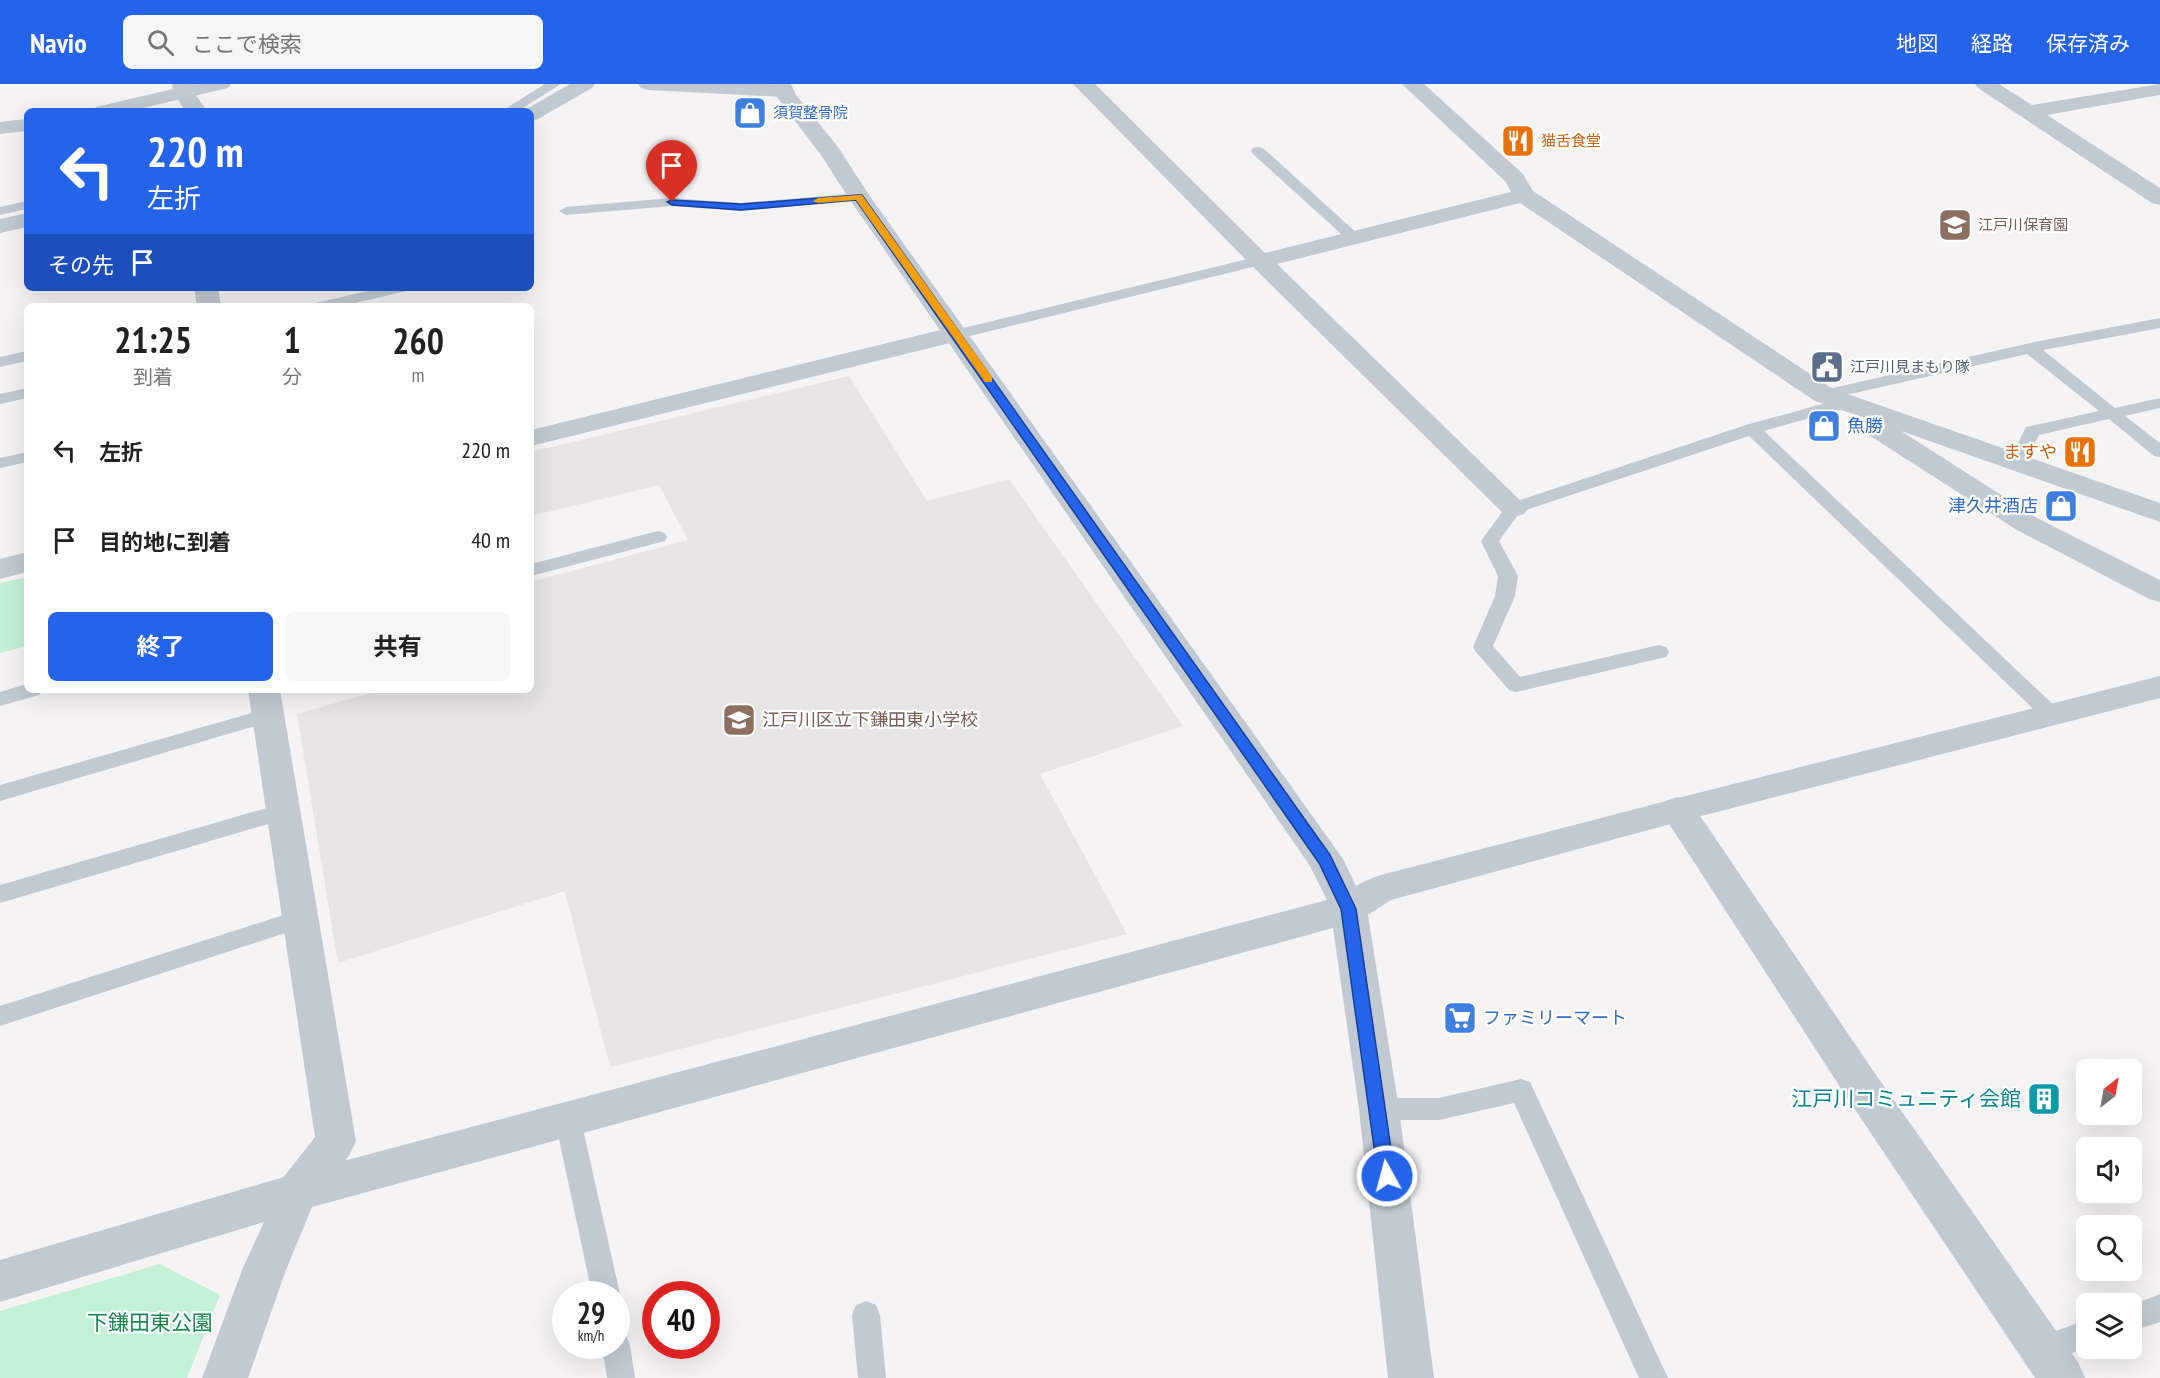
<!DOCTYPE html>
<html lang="ja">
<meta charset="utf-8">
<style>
:root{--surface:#fff;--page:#f6f6f6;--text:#222;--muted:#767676;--accent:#2563eb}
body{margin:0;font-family:"PT Sans Narrow","Noto Sans JP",sans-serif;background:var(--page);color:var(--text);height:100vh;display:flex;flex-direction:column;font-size:22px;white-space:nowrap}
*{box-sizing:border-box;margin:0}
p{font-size:20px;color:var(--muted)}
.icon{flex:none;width:33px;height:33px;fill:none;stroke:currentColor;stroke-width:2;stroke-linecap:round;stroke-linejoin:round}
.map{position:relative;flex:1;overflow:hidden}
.details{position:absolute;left:24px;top:219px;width:510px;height:390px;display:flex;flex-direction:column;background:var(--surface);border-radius:9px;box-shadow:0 6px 24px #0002}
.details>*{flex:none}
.hud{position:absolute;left:24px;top:24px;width:510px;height:183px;border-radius:9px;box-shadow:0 6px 24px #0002;background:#2563eb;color:#fff;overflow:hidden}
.needle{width:39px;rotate:31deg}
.tools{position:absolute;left:2076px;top:975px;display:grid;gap:12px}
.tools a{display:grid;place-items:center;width:66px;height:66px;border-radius:9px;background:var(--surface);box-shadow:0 6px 24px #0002;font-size:30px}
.speed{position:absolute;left:552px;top:1197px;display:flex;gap:12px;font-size:30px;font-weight:700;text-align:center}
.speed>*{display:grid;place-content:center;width:78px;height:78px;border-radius:50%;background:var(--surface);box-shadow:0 6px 24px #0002;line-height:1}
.speed small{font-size:15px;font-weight:400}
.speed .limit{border:9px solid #d22;background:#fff;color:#111}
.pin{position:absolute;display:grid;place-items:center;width:51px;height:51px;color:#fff;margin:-62px -26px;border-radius:50% 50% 50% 0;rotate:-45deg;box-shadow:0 0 6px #0007}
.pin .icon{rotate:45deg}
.me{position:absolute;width:66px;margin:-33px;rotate:353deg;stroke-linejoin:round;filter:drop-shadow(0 0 4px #0008)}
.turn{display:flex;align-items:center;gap:21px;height:126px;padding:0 24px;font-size:27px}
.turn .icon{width:78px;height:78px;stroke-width:2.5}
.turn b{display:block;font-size:42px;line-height:51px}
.then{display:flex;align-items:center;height:57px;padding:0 24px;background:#0003;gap:12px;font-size:22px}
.eta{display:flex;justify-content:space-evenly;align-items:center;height:102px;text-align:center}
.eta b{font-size:36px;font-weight:700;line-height:42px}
.button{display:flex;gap:12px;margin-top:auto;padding:12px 24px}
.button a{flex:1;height:69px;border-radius:9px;background:var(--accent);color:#fff;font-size:24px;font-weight:700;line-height:69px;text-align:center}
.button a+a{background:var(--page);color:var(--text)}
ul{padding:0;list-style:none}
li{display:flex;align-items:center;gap:18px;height:90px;padding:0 24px}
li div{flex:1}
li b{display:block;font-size:22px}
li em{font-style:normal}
header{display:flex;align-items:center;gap:36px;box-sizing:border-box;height:84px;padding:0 30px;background:var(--accent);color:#fff}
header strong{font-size:28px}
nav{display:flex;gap:33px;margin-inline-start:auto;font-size:21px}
.search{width:420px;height:54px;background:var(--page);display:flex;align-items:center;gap:15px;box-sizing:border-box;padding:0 21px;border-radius:9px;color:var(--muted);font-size:22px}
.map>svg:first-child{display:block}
.education{fill:#e6e4e5}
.green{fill:#c3f1d5}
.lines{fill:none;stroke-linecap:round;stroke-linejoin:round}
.service{fill:#c1cad2;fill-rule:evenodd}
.pedestrian{fill:#c1cad2;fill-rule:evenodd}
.minor{fill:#c1cad2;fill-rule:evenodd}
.tertiary{fill:#c1cad2;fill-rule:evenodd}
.route{fill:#2563eb;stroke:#184099;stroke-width:1.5}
.slow{fill:#f59e0b}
.labels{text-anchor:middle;stroke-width:4.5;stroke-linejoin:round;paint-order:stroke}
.far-shop-label{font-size:15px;fill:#366cbe;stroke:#fff;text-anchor:start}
.far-food-label{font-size:15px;fill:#c56008;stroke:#fff;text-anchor:start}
.far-education-label{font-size:15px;fill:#785e54;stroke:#fff;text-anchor:start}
.far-service-label{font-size:15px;fill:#4e5e75;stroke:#fff;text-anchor:start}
.shop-label{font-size:18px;fill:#366cbe;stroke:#fff;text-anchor:start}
.food-label{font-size:18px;fill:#c56008;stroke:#fff;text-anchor:end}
.education-label{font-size:18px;fill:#785e54;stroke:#fff;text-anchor:start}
.near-culture-label{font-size:21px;fill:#0d838f;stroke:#fff;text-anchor:end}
.near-park-label{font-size:21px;fill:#17864f;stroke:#fff}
</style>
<header>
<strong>Navio</strong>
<div class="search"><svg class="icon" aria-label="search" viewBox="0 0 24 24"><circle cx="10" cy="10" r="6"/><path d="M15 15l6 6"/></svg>ここで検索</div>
<nav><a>地図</a><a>経路</a><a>保存済み</a></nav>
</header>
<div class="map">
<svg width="2160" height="1294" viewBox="0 0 2160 1294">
<rect width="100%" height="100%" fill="#f5f3f3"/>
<path class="education" d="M849 292 927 417 1009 395 1183 642 1040 690 1127 850 610 983 565 807 338 879 297 630 381 606H531V498L688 456 659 401 531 432V368Z"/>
<path class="green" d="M27 493V562L0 569V499Z
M160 1180 220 1211 187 1294H0V1227Z"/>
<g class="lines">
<path class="service" d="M545 0H561L518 27H502Z
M1258 63 1263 64 1359 151 1361 154 1359 157H1349L1253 70 1251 67 1253 64Z
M859 109 866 113 864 116 741 127 672 122 566 131 559 127 566 123 672 114 741 119Z
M27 117V125L0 131V123Z
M1260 172 1268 177 1265 180 957 255 949 250 951 247Z
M380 204H409L406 207 343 222H314L316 219Z
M2160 234V244L2043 266 2115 324 2160 314V324L2125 332 2160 359V373L2154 372 2109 335 2039 351 2023 383H2011L2008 379 2026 343 2099 327 2027 270 1824 316 1816 311 1824 306 2030 259Z
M27 267V277L0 283V273Z
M27 304V314L0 320V310Z
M1840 315 1846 316 1848 320 1846 324 1764 347 2060 627 2063 632 2060 637 2053 639 2046 637 1749 352 1520 428 1499 457 1518 492 1515 512 1493 562 1520 593 1659 561 1666 563 1669 568 1666 573 1516 608 1509 606 1476 568 1473 563 1495 512 1498 492 1481 457 1508 420 1746 341Z
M27 368V378L0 384V374Z
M658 447 665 449 667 453 665 457 531 492V480Z
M27 600V606H42L39 611 0 622V608Z
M269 624 276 626 279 631 276 636 0 717V701Z
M284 719 292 721 295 727 292 733 0 819V801Z
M299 826 307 828 311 835 307 842 0 942V922Z
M1521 995 1530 998 1668 1294H1639L1514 1019 1439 1036H1379L1370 1033 1366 1025 1370 1017 1379 1014H1439Z
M568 1025 577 1028 581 1036 620 1210 616 1218V1210H592L555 1036 559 1028Z
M2160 1210V1238L2132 1247V1221Z
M866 1217 876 1221 880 1231 886 1294H858L852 1231 856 1221Z
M2086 1236V1264L2044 1279 2034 1275 2030 1265 2034 1255Z
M616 1247 626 1251 630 1261 635 1294H607L602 1262H616Z"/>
<path class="pedestrian" d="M2160 592V614L1678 738 1391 816C1373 827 1358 842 1337 835L1332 825C1340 808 1363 797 1381 791L1678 714Z"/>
<path class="minor" d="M172 0H192L193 7 207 27H185L173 7Z
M570 0H595L592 4 538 35 531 37V27H523Z
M638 0H768L791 3 794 7 791 11 784 13 648 6 641 4Z
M1073 0H1095L1265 169 1511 108 1506 98 1402 0H1424L1523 90 1533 107 1833 305 2160 419V438L1901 347 2037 434 2160 496V518L2149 515 2017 446 1864 348 1860 342 1868 335 1815 317 1520 119 1277 180 1528 424 1524 430 1514 433 1504 430 1252 182Z
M1975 0H1999L2032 21 2160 0V11L2047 31 2160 104V121L2152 119 1978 4Z
M27 129V143L0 149V135Z
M194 204H218L221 222H197Z
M957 242 966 245 970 250 966 255 531 362V346Z
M27 468V488L0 495V475Z
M248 606H280L356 1057 350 1070 313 1122 298 1127 283 1122 277 1108 283 1094 315 1053Z
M1678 713 1690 717 1874 988 2078 1278 2085 1294H2035L1846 1012 1666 735 1661 726 1666 717Z"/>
<path class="tertiary" d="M194 0H231L228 4 130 27H92L96 23Z
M771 0H791L796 11 838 63 869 111 1343 775 1367 825 1399 1025 1434 1294H1388L1359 1025 1333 844 312 1123 286 1186 248 1294H202L242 1186 264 1138 0 1218V1176L298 1089 1327 816 1310 782 848 113 821 71 776 12Z
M27 35V47L0 50V38Z"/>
</g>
<path class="route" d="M858 111H862L1330 771 1356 825 1395 1092 1393 1098 1387 1100 1381 1098 1378 1092 1341 825 1319 779 856 116 741 126 672 121 667 118 672 116 741 120Z"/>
<path class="slow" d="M858 111H862L992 293V298H985L856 116 818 119 813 117 818 114Z"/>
<defs>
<symbol id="shop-square" viewBox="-11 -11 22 22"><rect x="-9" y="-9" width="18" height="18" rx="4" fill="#3f7fe0" stroke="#fff"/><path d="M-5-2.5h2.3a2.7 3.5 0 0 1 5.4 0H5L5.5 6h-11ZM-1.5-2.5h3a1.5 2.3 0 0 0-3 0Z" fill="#fff"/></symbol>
<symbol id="restaurant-square" viewBox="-11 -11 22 22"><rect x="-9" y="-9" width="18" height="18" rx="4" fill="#e8710a" stroke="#fff"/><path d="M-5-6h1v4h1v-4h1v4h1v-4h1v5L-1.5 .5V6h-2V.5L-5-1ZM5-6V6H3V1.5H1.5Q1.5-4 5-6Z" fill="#fff"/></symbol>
<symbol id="school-square" viewBox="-11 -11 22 22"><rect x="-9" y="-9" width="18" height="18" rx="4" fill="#8d6e63" stroke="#fff"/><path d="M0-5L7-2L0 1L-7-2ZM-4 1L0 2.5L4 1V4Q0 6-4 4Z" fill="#fff"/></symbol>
<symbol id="civic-square" viewBox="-11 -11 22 22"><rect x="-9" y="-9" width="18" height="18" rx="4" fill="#5c6f8a" stroke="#fff"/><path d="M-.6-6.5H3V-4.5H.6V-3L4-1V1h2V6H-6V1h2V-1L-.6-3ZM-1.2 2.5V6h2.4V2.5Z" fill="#fff"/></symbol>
<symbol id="supermarket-square" viewBox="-11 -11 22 22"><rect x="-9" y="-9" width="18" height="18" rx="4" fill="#3f7fe0" stroke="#fff"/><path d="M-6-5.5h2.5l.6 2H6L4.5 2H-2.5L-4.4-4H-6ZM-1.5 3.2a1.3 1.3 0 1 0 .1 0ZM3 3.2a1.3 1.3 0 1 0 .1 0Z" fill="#fff"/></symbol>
<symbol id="building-square" viewBox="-11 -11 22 22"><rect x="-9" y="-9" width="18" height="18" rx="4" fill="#0f9aa8" stroke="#fff"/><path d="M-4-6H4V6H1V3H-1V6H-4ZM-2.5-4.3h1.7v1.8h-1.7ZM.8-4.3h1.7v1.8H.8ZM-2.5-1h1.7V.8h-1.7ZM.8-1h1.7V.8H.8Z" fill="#fff"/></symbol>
</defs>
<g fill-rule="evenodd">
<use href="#shop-square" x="731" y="10" width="38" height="38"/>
<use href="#restaurant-square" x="1499" y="38" width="38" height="38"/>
<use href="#school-square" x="1936" y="122" width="38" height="38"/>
<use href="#civic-square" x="1808" y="264" width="38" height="38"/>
<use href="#shop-square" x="1805" y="323" width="38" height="38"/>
<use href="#restaurant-square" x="2061" y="349" width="38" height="38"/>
<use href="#shop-square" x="2042" y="403" width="38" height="38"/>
<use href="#school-square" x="720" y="617" width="38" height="38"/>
<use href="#supermarket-square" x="1441" y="915" width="38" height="38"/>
<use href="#building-square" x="2025" y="996" width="38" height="38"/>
</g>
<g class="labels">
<g class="far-shop-label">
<text x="773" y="34">須賀整骨院</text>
</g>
<g class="far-food-label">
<text x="1541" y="62">猫舌食堂</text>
</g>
<g class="far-education-label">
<text x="1978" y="146">江戸川保育園</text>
</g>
<g class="far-service-label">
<text x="1850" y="288">江戸川見まもり隊</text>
</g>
<g class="shop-label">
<text x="1847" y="348">魚勝</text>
<text x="2038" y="428" text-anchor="end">津久井酒店</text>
<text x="1483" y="940">ファミリーマート</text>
</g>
<g class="food-label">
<text x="2057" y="374">ますや</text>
</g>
<g class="education-label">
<text x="762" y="642">江戸川区立下鎌田東小学校</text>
</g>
<g class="near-culture-label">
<text x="2021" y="1022">江戸川コミュニティ会館</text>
</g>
<g class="near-park-label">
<text x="150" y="1246">下鎌田東公園</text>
</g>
</g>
</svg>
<div class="tools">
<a><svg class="needle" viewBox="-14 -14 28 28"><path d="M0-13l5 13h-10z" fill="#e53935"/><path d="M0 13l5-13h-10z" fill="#767676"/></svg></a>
<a><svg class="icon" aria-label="sound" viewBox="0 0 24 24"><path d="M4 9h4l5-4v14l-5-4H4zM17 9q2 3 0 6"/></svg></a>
<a><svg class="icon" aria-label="search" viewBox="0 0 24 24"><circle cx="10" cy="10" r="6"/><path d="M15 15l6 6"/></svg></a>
<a><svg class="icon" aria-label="layers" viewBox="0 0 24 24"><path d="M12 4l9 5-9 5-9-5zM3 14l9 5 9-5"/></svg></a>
</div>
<div class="speed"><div>29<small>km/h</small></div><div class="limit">40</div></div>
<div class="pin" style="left:672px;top:118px;background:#d93025"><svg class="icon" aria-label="arrive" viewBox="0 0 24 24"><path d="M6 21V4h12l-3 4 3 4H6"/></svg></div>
<svg class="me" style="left:1387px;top:1092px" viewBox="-20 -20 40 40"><circle r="17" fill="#2563eb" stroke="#fff" stroke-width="3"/><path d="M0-11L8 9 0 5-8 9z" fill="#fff"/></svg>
<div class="hud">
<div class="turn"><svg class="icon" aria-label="left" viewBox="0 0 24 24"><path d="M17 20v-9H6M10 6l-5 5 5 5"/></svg><div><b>220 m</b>左折</div></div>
<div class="then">その先<svg class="icon" aria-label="arrive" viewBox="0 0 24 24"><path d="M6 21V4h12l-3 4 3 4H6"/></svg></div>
</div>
<section class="details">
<div class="eta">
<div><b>21:25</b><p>到着</p></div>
<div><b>1</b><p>分</p></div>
<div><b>260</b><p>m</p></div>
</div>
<ul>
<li><svg class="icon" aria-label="left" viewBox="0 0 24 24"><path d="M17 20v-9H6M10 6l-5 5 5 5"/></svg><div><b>左折</b></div><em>220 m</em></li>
<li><svg class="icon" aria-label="arrive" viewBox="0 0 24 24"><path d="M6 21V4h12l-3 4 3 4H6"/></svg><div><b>目的地に到着</b></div><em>40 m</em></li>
</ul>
<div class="button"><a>終了</a><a>共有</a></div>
</section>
</div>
